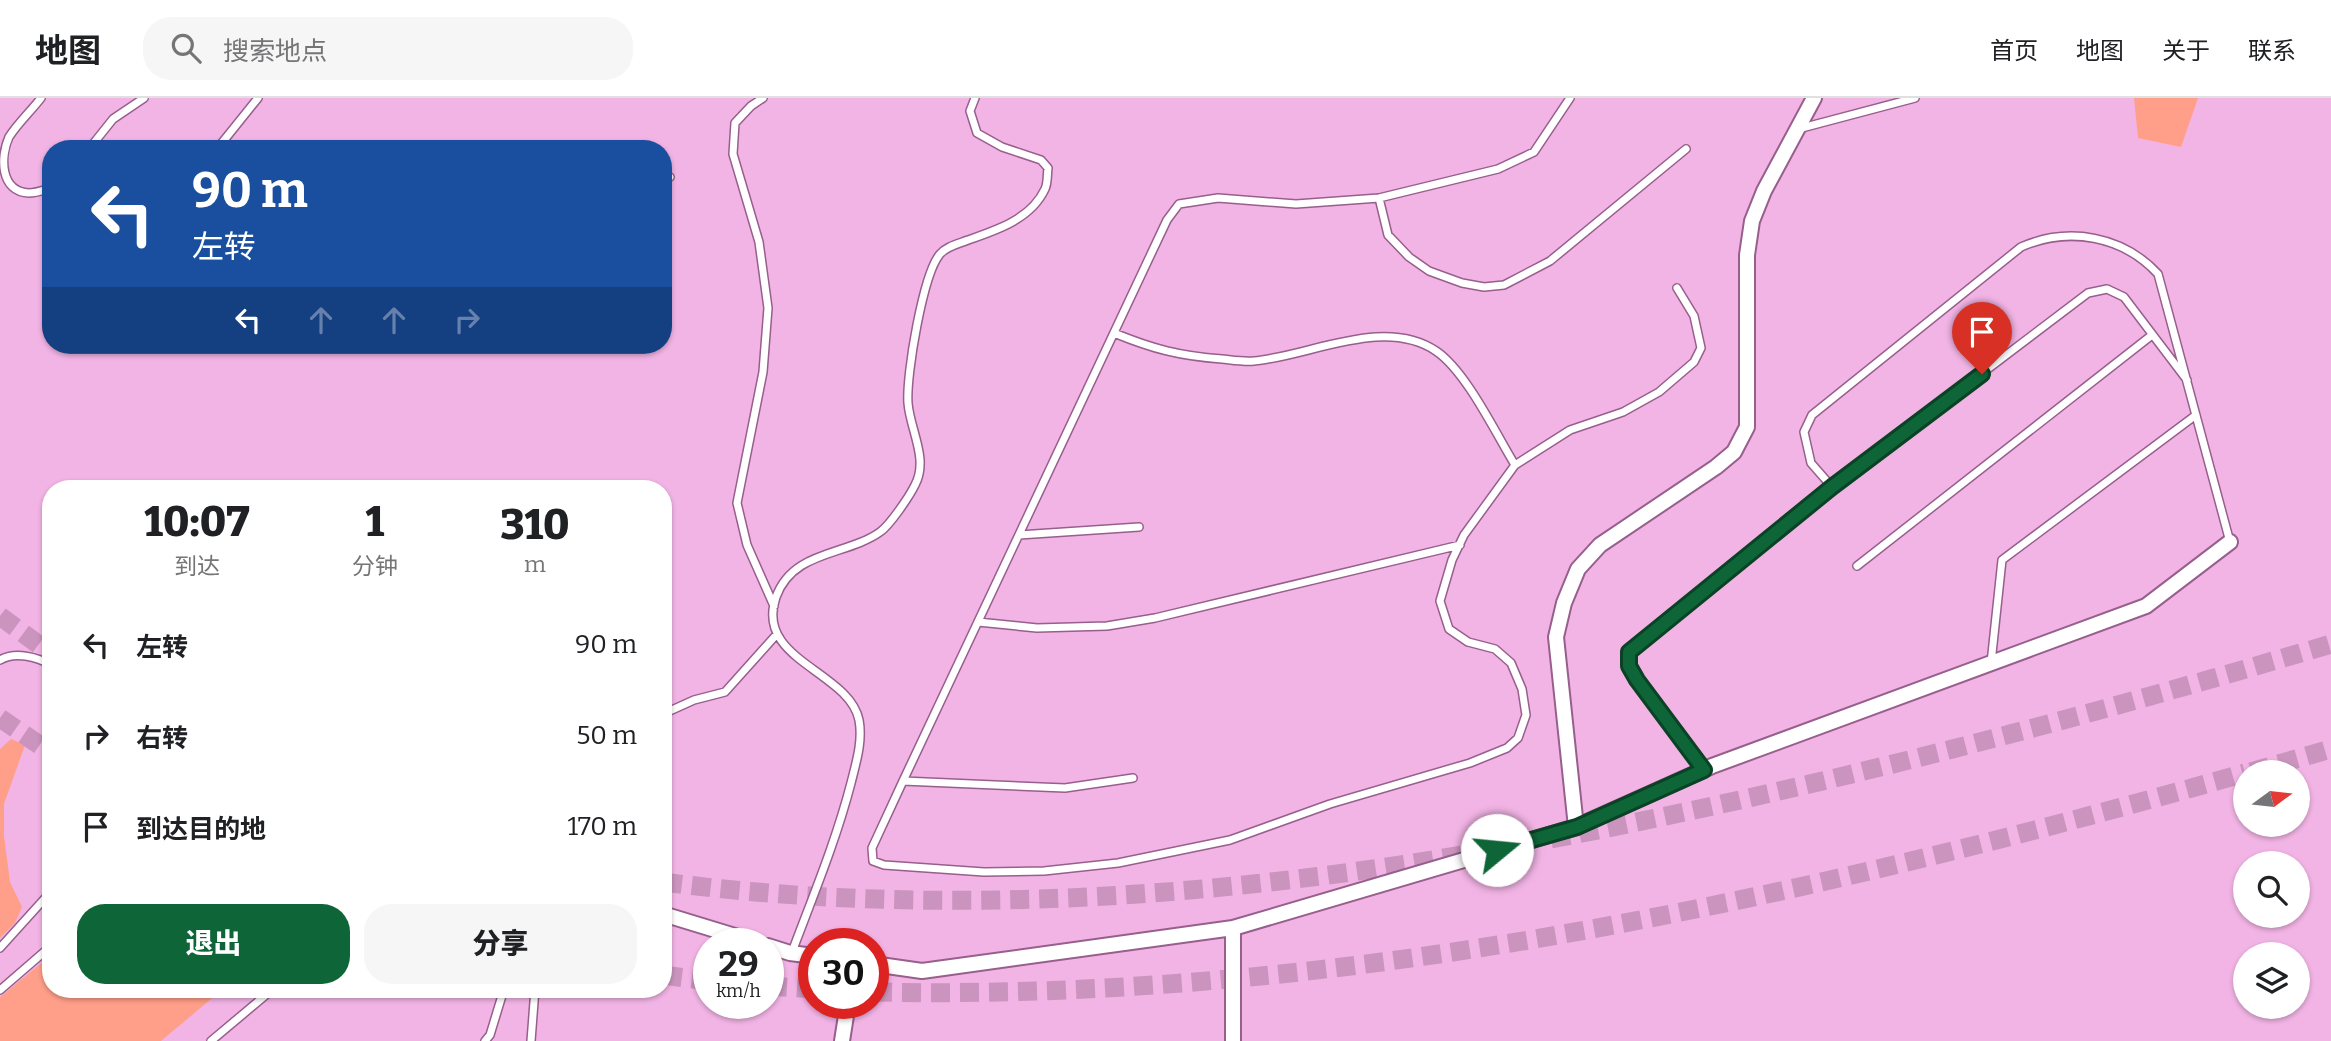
<!DOCTYPE html>
<html lang="zh">
<meta charset="utf-8">
<style>
:root{--surface:#fff;--page:#f6f6f6;--text:#202124;--muted:#757577;--line:#e0e0e0;--accent:#0e6638}
body{margin:0;font-family:Bitter,"Noto Sans SC",serif;background:var(--page);color:var(--text);height:100vh;display:flex;flex-direction:column;font-size:26px;white-space:nowrap}
*{box-sizing:border-box;margin:0}
p{font-size:23px;color:var(--muted)}
.icon{flex:none;width:38px;height:38px;fill:none;stroke:currentColor;stroke-width:2;stroke-linecap:round;stroke-linejoin:round}
.map{position:relative;flex:1;overflow:hidden}
.panel{position:absolute;left:42px;top:382px;width:630px;height:518px;display:flex;flex-direction:column;background:var(--surface);border-radius:28px;box-shadow:0 2px 5px #0004}
.panel>*{flex:none}
.banner{position:absolute;left:42px;top:42px;width:630px;height:214px;border-radius:28px;box-shadow:0 2px 5px #0004;background:#1a4fa0;color:#fff;overflow:hidden}
.needle{width:46px;rotate:75deg}
.controls{position:absolute;left:2233px;top:662px;display:grid;gap:14px}
.controls a{display:grid;place-items:center;width:77px;height:77px;border-radius:50%;background:var(--surface);box-shadow:0 2px 5px #0004;font-size:35px}
.speed{position:absolute;left:693px;top:830px;display:flex;gap:14px;font-size:35px;font-weight:700;text-align:center}
.speed>*{display:grid;place-content:center;width:91px;height:91px;border-radius:50%;background:var(--surface);box-shadow:0 2px 5px #0004;line-height:1}
.speed small{font-size:18px;font-weight:400}
.speed .limit{border:10px solid #d22;background:#fff;color:#111}
.pin{position:absolute;display:grid;place-items:center;width:60px;height:60px;color:#fff;margin:-72px -30px;border-radius:50% 50% 50% 0;rotate:-45deg;box-shadow:0 0 7px #0007}
.pin .icon{rotate:45deg}
.me{position:absolute;width:77px;margin:-38px;rotate:73deg;stroke-linejoin:round;filter:drop-shadow(0 0 5px #0008)}
.turn{display:flex;align-items:center;gap:24px;height:147px;padding:0 35px;font-size:32px}
.turn .icon{width:91px;height:91px;stroke-width:2.5}
.turn b{display:block;font-size:49px;line-height:60px}
.lanes{display:flex;align-items:center;height:66px;padding:0 35px;background:#0003;justify-content:center;gap:35px;direction:ltr}
.lanes .off{opacity:.35}
.eta{display:flex;justify-content:space-evenly;align-items:center;height:119px;text-align:center}
.eta b{font-size:42px;font-weight:800;line-height:49px}
.button{display:flex;gap:14px;margin-top:auto;padding:14px 35px}
.button a{flex:1;height:80px;border-radius:28px;background:var(--accent);color:#fff;font-size:28px;font-weight:800;line-height:80px;text-align:center}
.button a+a{background:var(--page);color:var(--text)}
ul{padding:0;list-style:none}
li{display:flex;align-items:center;gap:21px;height:91px;padding:0 35px}
li div{flex:1}
li b{display:block;font-size:26px}
li em{font-style:normal}
header{display:flex;align-items:center;gap:42px;box-sizing:border-box;height:98px;padding:0 35px;background:var(--surface);border-bottom:2px solid var(--line)}
header strong{font-size:33px}
nav{display:flex;gap:38px;margin-inline-start:auto;font-size:24px}
.search{width:490px;height:63px;background:var(--page);display:flex;align-items:center;gap:18px;box-sizing:border-box;padding:0 24px;border-radius:28px;color:var(--muted);font-size:26px}
.map>svg:first-child{display:block}
.green{fill:#ff9f89}
.lines{fill:none;stroke-linecap:round;stroke-linejoin:round}
.secondary-tunnel{stroke:#ca94be;stroke-width:19;stroke-dasharray:19 10;stroke-linecap:butt}
.lane-casing{stroke:#975f8c;stroke-width:10}
.street-casing{stroke:#975f8c;stroke-width:18}
.lane{stroke:#fff;stroke-width:7}
.street{stroke:#fff;stroke-width:14}
.route-casing{stroke:#094224;stroke-width:18}
.route{stroke:#0e6638;stroke-width:12}
</style>
<header>
<strong>地图</strong>
<div class="search"><svg class="icon" aria-label="search" viewBox="0 0 24 24"><circle cx="10" cy="10" r="6"/><path d="M15 15l6 6"/></svg>搜索地点</div>
<nav><a>首页</a><a>地图</a><a>关于</a><a>联系</a></nav>
</header>
<div class="map">
<svg width="2331" height="943" viewBox="0 0 2331 943">
<rect width="100%" height="100%" fill="#f2b4e5"/>
<path class="green" d="M2134 0H2198L2181 49 2138 40Z
M11 641 25 647 4 706V738L10 784 22 809 15 825 0 840V651Z
M51 857V891H223L161 943H0V899Z"/>
<g class="lines">
<path class="secondary-tunnel" d="M0 518 51 556
M0 620 51 655
M2251 674 2331 651
M1551 741C1815 691 2074 622 2331 546
M663 784C933 819 1206 801 1474 755
M663 877 709 883
M768 888 814 891
M873 894C1339 904 1799 801 2245 675"/>
<defs>
<path id="lane" d="M41 0C31 13 18 25 9 39 0 59 0 94 29 95 36 95 44 92 51 90
M763 0 751 8 735 25 733 56 759 144 768 210 763 274 737 405 747 447 774 508
M1570 0 1534 54 1498 71 1379 100 1296 106 1218 100 1179 106 1167 122 903 683 872 750 873 763 884 767 984 774 1044 773 1118 765 1230 742 1330 706 1470 665 1507 650 1518 640 1526 617 1522 591 1511 565 1495 551 1468 544 1449 531 1440 503 1452 462 1464 437 1515 367 1570 332 1623 314 1659 294 1694 264 1701 250 1694 218 1677 190
M1798 31 1915 0
M89 51 113 21 144 0
M217 51 258 0
M663 81 670 79
M1379 100 1388 137 1409 159 1429 173 1462 185 1484 189 1504 187 1550 163 1686 51
M1114 235C1153 251 1180 258 1222 261 1232 262 1244 264 1254 263 1310 258 1384 218 1436 253 1466 273 1496 336 1515 367
M2187 282 2124 199 2107 191 2088 195 1832 389 1811 365 1804 334 1812 317 2021 149C2069 128 2123 138 2158 176L2230 444
M1019 437 1139 429
M1857 468 2152 237
M978 524 1037 530 1107 528 1155 520 1460 447
M0 562C15 553 37 559 51 567
M1991 565 2002 462 2196 317
M663 616 694 602 725 594 777 536
M1704 672 1637 582 1629 567V554L1832 389
M903 683 1065 690 1133 680
M0 850 47 798 51 797
M792 854C813 798 836 743 851 685 856 665 863 643 859 622 849 573 754 562 776 499 793 452 846 458 880 434 890 427 909 399 915 387 929 361 910 332 908 305 906 277 923 176 940 156 947 148 958 146 968 142 997 132 1031 121 1045 91 1048 85 1047 76 1048 70L1041 62 1002 49 977 35 970 13 975 0
M0 892 51 848
M211 943 273 891
M485 943 490 937 504 891
M531 943 535 891"/>
<path id="street" d="M1576 729 1712 668 2146 508 2230 444
M663 816 758 845
M1233 830V943
M768 848 790 855 814 858
M873 866 922 873 1233 830 1576 729 1556 539 1564 505 1578 471 1600 447 1716 369 1734 354 1747 329V157L1752 123 1764 93 1814 0
M842 943 848 905"/>
</defs>
<use href="#lane" class="lane-casing"/>
<use href="#street" class="street-casing"/>
<use href="#lane" class="lane"/>
<use href="#street" class="street"/>
</g>
<g class="lines">
<defs>
<path id="route" d="M1497 752 1577 729 1704 672 1637 582 1629 568V554L1832 389 1982 276"/>
</defs>
<use href="#route" class="route-casing"/>
<use href="#route" class="route"/>
</g>
</svg>
<div class="controls">
<a><svg class="needle" viewBox="-14 -14 28 28"><path d="M0-13l5 13h-10z" fill="#e53935"/><path d="M0 13l5-13h-10z" fill="#757577"/></svg></a>
<a><svg class="icon" aria-label="search" viewBox="0 0 24 24"><circle cx="10" cy="10" r="6"/><path d="M15 15l6 6"/></svg></a>
<a><svg class="icon" aria-label="layers" viewBox="0 0 24 24"><path d="M12 4l9 5-9 5-9-5zM3 14l9 5 9-5"/></svg></a>
</div>
<div class="speed"><div>29<small>km/h</small></div><div class="limit">30</div></div>
<div class="pin" style="left:1982px;top:276px;background:#d93025"><svg class="icon" aria-label="arrive" viewBox="0 0 24 24"><path d="M6 21V4h12l-3 4 3 4H6"/></svg></div>
<svg class="me" style="left:1497px;top:752px" viewBox="-20 -20 40 40"><circle r="19" fill="#fff"/><path d="M0-13L10 11 0 6-10 11z" fill="#0e6638"/></svg>
<div class="banner">
<div class="turn"><svg class="icon" aria-label="left" viewBox="0 0 24 24"><path d="M17 20v-9H6M10 6l-5 5 5 5"/></svg><div><b>90 m</b>左转</div></div>
<div class="lanes"><svg class="icon" aria-label="left" viewBox="0 0 24 24"><path d="M17 20v-9H6M10 6l-5 5 5 5"/></svg><svg class="icon off" aria-label="ahead" viewBox="0 0 24 24"><path d="M12 20V5M6 11l6-6 6 6"/></svg><svg class="icon off" aria-label="ahead" viewBox="0 0 24 24"><path d="M12 20V5M6 11l6-6 6 6"/></svg><svg class="icon off" aria-label="right" viewBox="0 0 24 24"><path d="M7 20v-9h11M14 6l5 5-5 5"/></svg></div>
</div>
<section class="panel">
<div class="eta">
<div><b>10:07</b><p>到达</p></div>
<div><b>1</b><p>分钟</p></div>
<div><b>310</b><p>m</p></div>
</div>
<ul>
<li><svg class="icon" aria-label="left" viewBox="0 0 24 24"><path d="M17 20v-9H6M10 6l-5 5 5 5"/></svg><div><b>左转</b></div><em>90 m</em></li>
<li><svg class="icon" aria-label="right" viewBox="0 0 24 24"><path d="M7 20v-9h11M14 6l5 5-5 5"/></svg><div><b>右转</b></div><em>50 m</em></li>
<li><svg class="icon" aria-label="arrive" viewBox="0 0 24 24"><path d="M6 21V4h12l-3 4 3 4H6"/></svg><div><b>到达目的地</b></div><em>170 m</em></li>
</ul>
<div class="button"><a>退出</a><a>分享</a></div>
</section>
</div>
